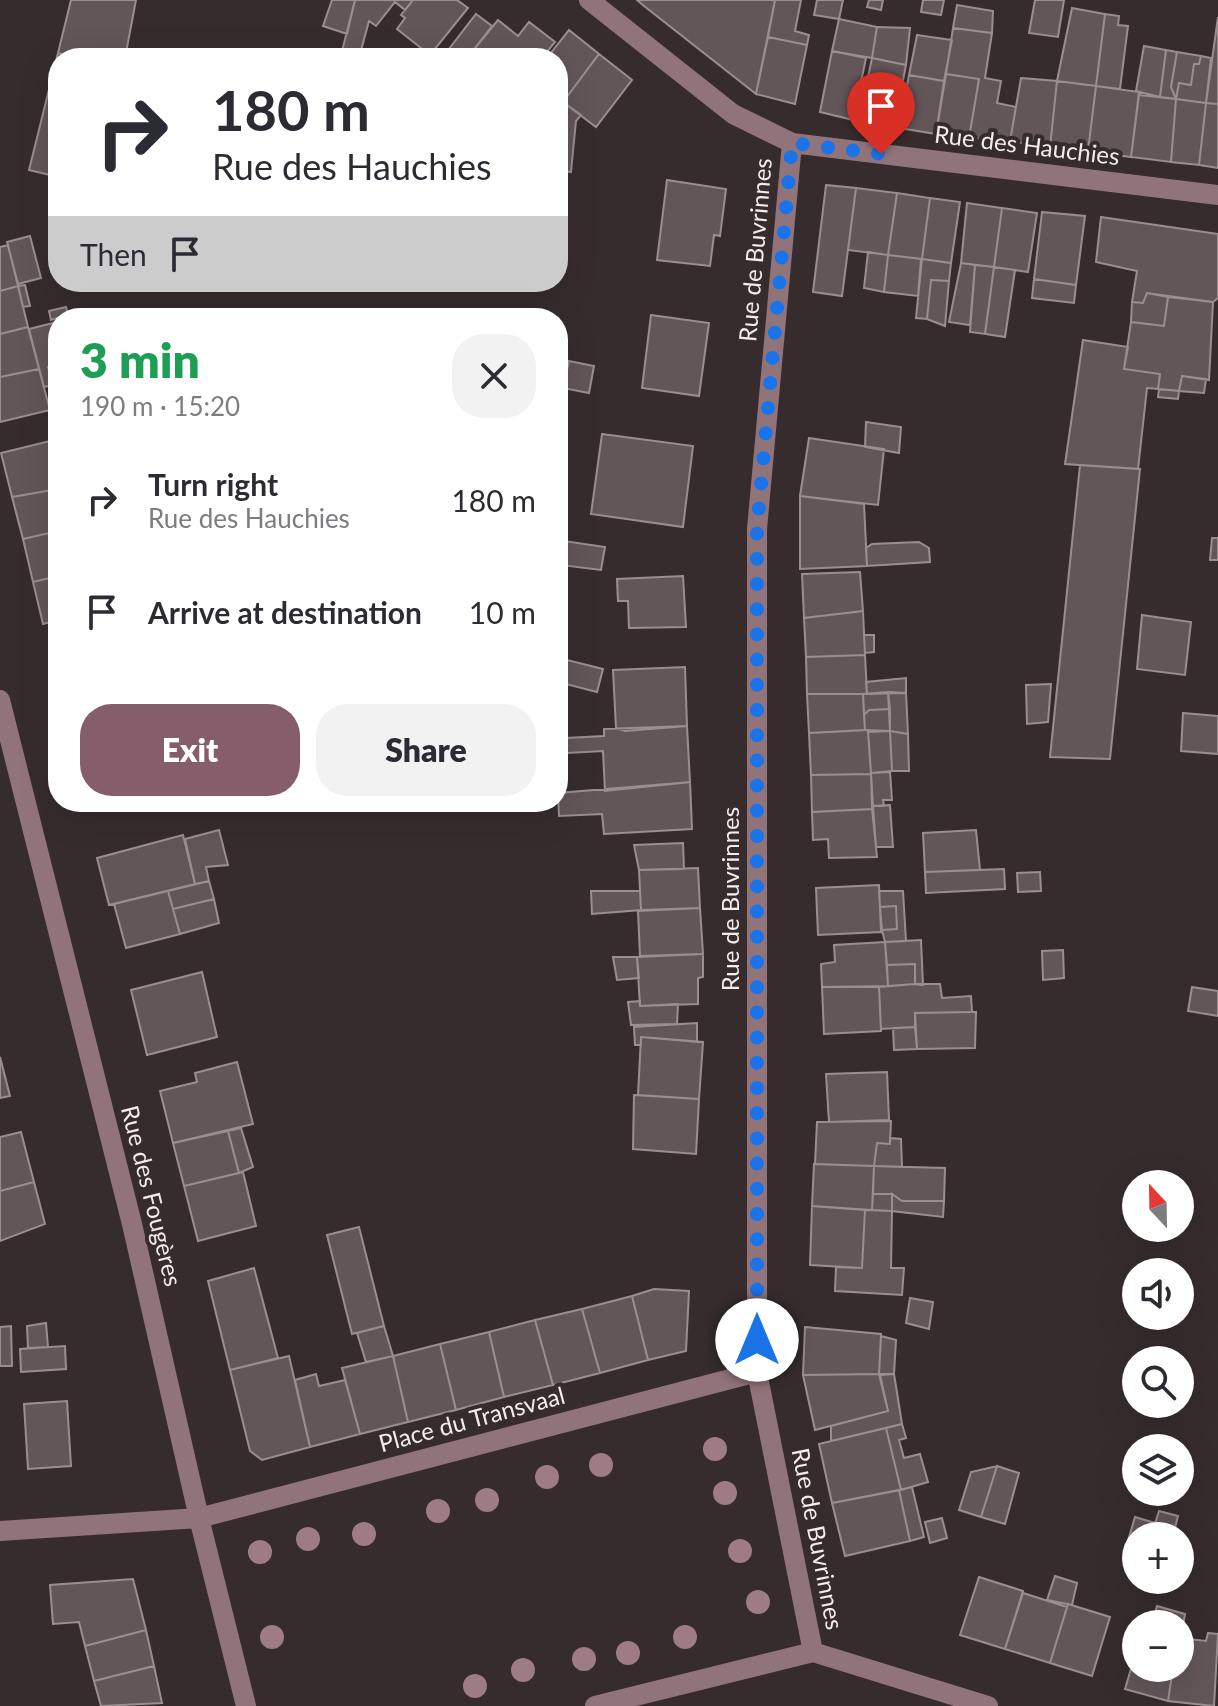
<!DOCTYPE html>
<meta charset="utf-8">
<style>
:root{--surface:#fff;--page:#f2f2f3;--text:#2b2b33;--muted:#7c7c81;--accent:#855d6b}
body{margin:0;font-family:Lato,sans-serif;background:var(--page);color:var(--text);height:100vh;display:flex;flex-direction:column;font-size:30px;white-space:nowrap}
*{box-sizing:border-box;margin:0}
p{font-size:26px;color:var(--muted)}
.icon{flex:none;width:44px;height:44px;fill:none;stroke:currentColor;stroke-width:2;stroke-linecap:round;stroke-linejoin:round}
.map{position:relative;flex:1;overflow:hidden}
.drawer{position:absolute;left:48px;top:308px;width:520px;height:504px;display:flex;flex-direction:column;background:var(--surface);border-radius:32px;box-shadow:0 8px 32px #0002}
.drawer>*{flex:none}
.guide{position:absolute;left:48px;top:48px;width:520px;height:244px;border-radius:32px;box-shadow:0 8px 32px #0002;background:#fff;color:var(--text);overflow:hidden}
.needle{width:52px;rotate:338deg}
.buttons{position:absolute;left:1122px;top:1170px;display:grid;gap:16px}
.buttons a{display:grid;place-items:center;width:72px;height:72px;border-radius:50%;background:var(--surface);box-shadow:0 8px 32px #0002;font-size:40px}
.pin{position:absolute;display:grid;place-items:center;width:68px;height:68px;color:#fff;margin:-82px -34px;border-radius:50% 50% 50% 0;rotate:-45deg;box-shadow:0 0 8px #0007}
.pin .icon{rotate:45deg}
.me{position:absolute;width:88px;margin:-44px;rotate:0deg;stroke-linejoin:round;filter:drop-shadow(0 0 6px #0008)}
.turn{display:flex;align-items:center;gap:28px;height:168px;padding:0 32px;font-size:36px}
.turn .icon{width:104px;height:104px;stroke-width:2.5}
.turn b{display:block;font-size:56px;line-height:68px}
.then{display:flex;align-items:center;height:76px;padding:0 32px;background:#0003;gap:16px;font-size:30px}
.round{display:grid;place-items:center;flex:none;width:84px;height:84px;border-radius:32px;background:var(--page)}
.summary{display:flex;align-items:center;justify-content:space-between;height:136px;padding:0 32px}
h1{font-size:48px;font-weight:800;line-height:60px;color:#1e9e55}
.button{display:flex;gap:16px;margin-top:auto;padding:16px 32px}
.button a{flex:1;height:92px;border-radius:32px;background:var(--accent);color:#fff;font-size:32px;font-weight:800;line-height:92px;text-align:center}
.button a+a{background:var(--page);color:var(--text)}
ul{padding:0;list-style:none}
li{display:flex;align-items:center;gap:24px;height:112px;padding:0 32px}
li div{flex:1}
li b{display:block;font-size:30px}
li em{font-style:normal}
.map>svg:first-child{display:block}
.building{fill:#625659;stroke:#9a8e90;stroke-width:2}
.lines{fill:none;stroke-linecap:round;stroke-linejoin:round}
.minor{stroke:#91747a;stroke-width:20}
.tree{fill:#9f7b83}
.route{stroke:#1a73e8;stroke-width:14;stroke-dasharray:0 25.2}
.labels{text-anchor:middle;stroke-width:8;stroke-linejoin:round;paint-order:stroke}
.street-label{font-size:24px;fill:#f3eced;stroke:#362c2e}
</style>
<div class="map">
<svg width="1218" height="1706" viewBox="0 0 1218 1706">
<rect width="100%" height="100%" fill="#362c2e"/>
<path class="building" d="M71 0H136L125 58H79L58 53Z
M332 0H355L347 34 323 26Z
M355 0H413L405 10 395 2 376 26 369 21 359 58H351L341 55Z
M413 0H457L468 8 430 55 397 29 405 18 401 15Z
M637 0H775L756 94 644 6Z
M775 0H801L795 31 809 35 807 45 768 37Z
M817 0H843L839 19 814 15Z
M869 0H883L881 10 867 7Z
M923 0H944L941 15 921 12Z
M1035 0H1064L1058 37 1029 33Z
M957 5 993 11 992 33 953 28Z
M1072 8 1105 14 1096 86 1057 81Z
M476 14 492 26 467 58H442Z
M1105 14 1119 16 1118 25 1128 26 1120 89 1096 86Z
M1218 17V104L1206 103Z
M839 19 877 27 872 58 832 51Z
M498 20 518 36 529 22 555 42 542 58H467Z
M877 27 910 28 906 65 872 58Z
M953 28 992 33 985 78 1001 81 997 103 1016 107 1010 141 969 138 979 79 946 74Z
M569 30 599 54 563 102 558 98V58H547Z
M917 35 952 40 944 81 909 75Z
M768 37 807 45 795 104 756 94Z
M1144 46 1166 50 1160 97 1136 91Z
M1166 50 1177 52 1171 87 1176 99 1160 97Z
M832 51 866 58 853 120 820 112Z
M1177 52 1201 56 1199 64H1194L1191 85 1179 83 1176 99 1171 87Z
M58 53 79 58H58V177L29 170Z
M599 54 632 80 596 127 563 102Z
M1201 56 1211 58 1206 103 1176 99 1179 83 1191 85 1194 64H1199Z
M872 58 906 65 894 127 859 121Z
M946 74 979 79 969 138 936 134Z
M909 75 944 81 936 134 899 128Z
M1021 78 1057 81 1050 147 1010 141Z
M1057 81 1096 86 1088 151 1050 147Z
M1096 86 1139 92 1131 157 1088 151Z
M1139 95 1176 99 1171 162 1131 157Z
M1176 99 1206 103 1199 165 1171 162Z
M563 102 581 115 576 121 571 172 558 170V108Z
M1206 103 1218 104V168L1199 165Z
M667 180 726 189 720 236 714 235 710 266 657 260Z
M826 185 856 188 842 296 813 292Z
M856 188 897 193 888 255 848 250Z
M897 193 930 198 922 259 888 255Z
M930 198 960 202 951 263 922 259Z
M967 203 1002 208 994 267 961 263Z
M1002 208 1037 213 1028 272 994 267Z
M1042 212 1085 216 1076 285 1034 279Z
M1101 217 1218 234V298L1213 302 1147 293 1143 303 1132 302 1137 271 1096 262Z
M30 236 41 278 18 284 7 242Z
M8 245 18 286 0 291V247Z
M868 252 888 255 884 292 864 288Z
M888 255 921 259 918 296 884 292Z
M922 259 951 263 949 281 931 280 927 319 916 318Z
M961 263 975 265 970 325 949 322Z
M975 265 994 267 985 334 970 332Z
M994 267 1015 270 1005 337 985 334Z
M1034 279 1076 285 1074 303 1032 298Z
M931 280 949 281 945 326 927 319Z
M25 285 30 306 23 307 18 286Z
M18 286 28 327 0 334V291Z
M1147 293 1168 297 1164 326 1131 322 1132 302 1143 303Z
M1168 297 1213 302 1209 380 1182 376 1179 391 1158 389 1160 374 1124 369 1131 322 1164 326Z
M66 307 68 315 51 320 49 311Z
M651 315 709 323 699 396 642 388Z
M53 323 58 364 48 367 53 385 44 387 29 329Z
M28 327 39 369 0 377V334Z
M1083 340 1128 347 1124 369 1160 374 1158 389 1147 388 1138 469 1065 464Z
M569 361 594 366 589 393 563 388Z
M39 369 50 410 0 422V377Z
M1182 376 1206 379 1204 393 1179 391Z
M1159 389 1179 391 1178 399 1158 397Z
M866 422 901 427 899 453 865 447Z
M602 434 693 446 683 527 591 514Z
M809 438 884 449 878 505 800 496Z
M58 439V489L12 497 1 453Z
M1080 465 1140 469 1110 759 1050 757Z
M58 489V531L23 539 12 497Z
M800 496 864 504 867 566 800 569Z
M58 531V576L33 582 23 539Z
M1212 538H1218V560H1210Z
M564 541 605 547 601 570 560 565Z
M919 542 929 548 930 562 867 566 866 548 872 544Z
M860 572 863 611 804 618 802 574Z
M58 576V620L43 624 33 582Z
M683 576 686 627 629 628 628 601H618L617 579Z
M863 611 865 655 806 657 804 618Z
M1142 615 1191 622 1185 675 1137 669Z
M864 635H874V652L865 653Z
M58 653V680L51 654Z
M865 655 867 694H807L806 657Z
M559 658 603 669 597 692 558 682Z
M685 667 687 726 625 731 616 728 613 670Z
M906 678V693L867 694 866 682Z
M1051 684 1048 722 1027 724 1026 685Z
M888 692 906 693 908 734 890 731Z
M888 692 890 709 869 710 864 715 863 694Z
M807 694H863L865 730 809 733Z
M890 709V731L865 730 864 715 869 710Z
M1183 713 1218 716V754L1181 751Z
M687 726 690 782 605 791 603 751 567 753 566 738 604 736V729Z
M868 730 871 774 811 775 809 733Z
M890 731 908 734 909 771H892Z
M890 731 892 771 871 773 868 732Z
M890 772 892 800H883L884 806H873L871 773Z
M871 774 872 809 812 812 811 775Z
M690 782 692 829 604 834 602 814 559 816 558 793Z
M890 805 893 847H876L873 806Z
M872 809 877 857 829 858 828 839 813 840 812 812Z
M219 830 228 865 206 867 209 881 195 884 185 839Z
M976 830 980 870 925 872 923 833Z
M183 835 195 884 109 905 97 858Z
M683 843 684 869 639 870 634 845Z
M698 868 700 908 641 910 639 870Z
M1004 869 1005 889 926 893 925 872Z
M1040 872 1041 891 1018 892 1017 873Z
M209 881 214 899 173 909 168 891Z
M879 885 881 932 818 935 816 888Z
M168 891 180 934 126 948 114 904Z
M591 891H640L641 910 592 914Z
M879 891H903L906 941 885 942 882 930 897 929 896 906 880 907Z
M214 899 219 923 180 934 173 909Z
M896 906 897 929 882 930 880 907Z
M700 908 703 954 640 956 638 911Z
M921 940 923 985 915 984V964L887 965 885 942Z
M885 942 888 986 822 987 821 964 835 962 834 945Z
M1063 950 1064 978 1043 980 1042 951Z
M703 954V977L698 978V1004L640 1006 637 957Z
M613 957H637L639 978 617 980Z
M915 964V984L888 986 887 965Z
M202 972 217 1037 147 1055 131 990Z
M915 984H940L942 998 971 996 972 1012 915 1013V1027L881 1029 879 987Z
M822 987H879L881 1031 824 1034Z
M1192 987 1218 991V1016L1188 1011Z
M640 1001V1006L678 1004 677 1024 631 1025 628 1002Z
M972 1012H976L975 1048 917 1049 915 1013Z
M697 1023V1042L641 1037V1045H635L634 1027Z
M915 1027 917 1049 894 1050 893 1028Z
M641 1037 703 1042 699 1099 638 1095Z
M0 1057 10 1096 0 1098Z
M237 1062 253 1124 173 1143 160 1091 197 1082 195 1073Z
M887 1072 889 1120 829 1122 826 1074Z
M634 1095 699 1099 696 1154 633 1149Z
M891 1121 890 1144 877 1143 874 1166 815 1164 817 1122Z
M241 1128 253 1167 239 1173 228 1131Z
M228 1131 239 1173 184 1186 173 1143Z
M21 1132 34 1182 0 1191V1137Z
M890 1138 901 1139 902 1167 874 1166 877 1143 890 1144Z
M814 1164 874 1166 872 1210 812 1206Z
M874 1166 945 1168 944 1201H902L892 1194H873Z
M243 1172 256 1226 198 1241 184 1186Z
M34 1182 45 1224 0 1241V1191Z
M873 1194H892V1211L872 1210Z
M892 1194 902 1201H944L943 1217 892 1211Z
M812 1206 865 1210 862 1268 810 1265Z
M865 1210 892 1211 891 1268H904L902 1295 835 1291 836 1267 862 1268Z
M359 1227 384 1326 352 1334 327 1235Z
M254 1268 278 1358 230 1370 208 1281Z
M654 1289 689 1291 686 1351 648 1360 632 1296Z
M632 1296 648 1360 600 1373 582 1309Z
M910 1298 933 1302 929 1329 906 1323Z
M582 1309 600 1373 553 1385 535 1320Z
M535 1320 553 1385 504 1397 489 1332Z
M46 1323 48 1347 28 1348 27 1326Z
M11 1326 12 1366H0V1327Z
M384 1326 393 1356 366 1362 357 1333Z
M805 1327 881 1334 879 1374 803 1375Z
M489 1332 504 1397 456 1410 440 1344Z
M881 1336 896 1340 894 1374H879Z
M440 1344 456 1410 408 1422 393 1356Z
M65 1346 66 1369 21 1372 20 1349Z
M289 1356 310 1447 262 1460 250 1451 230 1370Z
M393 1356 408 1422 360 1434 342 1368Z
M316 1374 319 1386 345 1380 360 1434 310 1447 295 1380Z
M894 1374 902 1424 831 1441V1426L888 1411 880 1375Z
M803 1375 879 1374 888 1411 815 1430Z
M67 1401 71 1466 28 1469 24 1404Z
M902 1424 906 1438 899 1440 904 1458 920 1454 928 1482 901 1490 886 1428Z
M886 1428 901 1490 832 1503 819 1444Z
M997 1466 1019 1473 1005 1524 981 1517Z
M997 1466 981 1517 959 1510 971 1472Z
M912 1487 924 1537 910 1541 899 1490Z
M899 1490 910 1541 845 1556 832 1503Z
M1159 1511 1178 1516 1173 1536H1151Z
M1135 1517 1155 1523 1151 1536H1136V1558L1124 1554Z
M942 1518 947 1538 930 1543 925 1522Z
M1055 1576 1077 1583 1072 1605 1047 1600Z
M979 1577 1023 1591 1005 1649 960 1635Z
M133 1579 146 1630 85 1646 79 1622 53 1624 50 1585Z
M1023 1593 1067 1607 1050 1663 1005 1649Z
M1068 1604 1110 1617 1092 1676 1050 1663Z
M1157 1606 1185 1614 1181 1638 1180 1624H1152Z
M146 1630 154 1666 94 1681 85 1646Z
M1136 1632V1668H1173L1168 1701 1125 1689 1133 1662 1127 1660Z
M1208 1633 1218 1634 1214 1706 1168 1701 1173 1668H1180V1638L1206 1641Z
M154 1666 162 1703 101 1706 94 1681Z"/>
<g class="lines">
<path class="minor" d="M589 0 733 114 792 143 1218 195
M792 143 757 529V1372L813 1652
M0 700 132 1224 199 1518 246 1706
M0 1531 199 1518 757 1372
M813 1652 988 1706
M595 1706 813 1652"/>
</g>
<g class="tree">
<circle cx="715" cy="1449" r="12"/>
<circle cx="601" cy="1465" r="12"/>
<circle cx="547" cy="1477" r="12"/>
<circle cx="725" cy="1493" r="12"/>
<circle cx="487" cy="1500" r="12"/>
<circle cx="438" cy="1511" r="12"/>
<circle cx="364" cy="1534" r="12"/>
<circle cx="308" cy="1539" r="12"/>
<circle cx="740" cy="1551" r="12"/>
<circle cx="260" cy="1552" r="12"/>
<circle cx="758" cy="1602" r="12"/>
<circle cx="272" cy="1637" r="12"/>
<circle cx="685" cy="1637" r="12"/>
<circle cx="628" cy="1653" r="12"/>
<circle cx="584" cy="1659" r="12"/>
<circle cx="523" cy="1670" r="12"/>
<circle cx="475" cy="1686" r="12"/>
</g>
<g class="lines">
<path class="route" d="M757 1340V529L792 143 881 154"/>
</g>
<g class="labels">
<g class="street-label">
<text transform="translate(1027 146) rotate(7)" y="8">Rue des Hauchies</text>
<text transform="translate(756 250) rotate(-85)" y="8">Rue de Buvrinnes</text>
<text transform="translate(731 899) rotate(-90)" y="8">Rue de Buvrinnes</text>
<text transform="translate(151 1196) rotate(76)" y="8">Rue des Fougères</text>
<text transform="translate(472 1420) rotate(-15)" y="8">Place du Transvaal</text>
<text transform="translate(817 1539) rotate(79)" y="8">Rue de Buvrinnes</text>
</g>
</g>
</svg>
<div class="buttons">
<a><svg class="needle" viewBox="-14 -14 28 28"><path d="M0-13l5 13h-10z" fill="#e53935"/><path d="M0 13l5-13h-10z" fill="#7c7c81"/></svg></a>
<a><svg class="icon" aria-label="sound" viewBox="0 0 24 24"><path d="M4 9h4l5-4v14l-5-4H4zM17 9q2 3 0 6"/></svg></a>
<a><svg class="icon" aria-label="search" viewBox="0 0 24 24"><circle cx="10" cy="10" r="6"/><path d="M15 15l6 6"/></svg></a>
<a><svg class="icon" aria-label="layers" viewBox="0 0 24 24"><path d="M12 4l9 5-9 5-9-5zM3 14l9 5 9-5"/></svg></a>
<a>+</a>
<a>−</a>
</div>
<div class="pin" style="left:881px;top:154px;background:#d93025"><svg class="icon" aria-label="arrive" viewBox="0 0 24 24"><path d="M6 21V4h12l-3 4 3 4H6"/></svg></div>
<svg class="me" style="left:757px;top:1340px" viewBox="-20 -20 40 40"><circle r="19" fill="#fff"/><path d="M0-13L10 11 0 6-10 11z" fill="#1a73e8"/></svg>
<div class="guide">
<div class="turn"><svg class="icon" aria-label="right" viewBox="0 0 24 24"><path d="M7 20v-9h11M14 6l5 5-5 5"/></svg><div><b>180 m</b>Rue des Hauchies</div></div>
<div class="then">Then<svg class="icon" aria-label="arrive" viewBox="0 0 24 24"><path d="M6 21V4h12l-3 4 3 4H6"/></svg></div>
</div>
<section class="drawer">
<div class="summary"><div><h1>3 min</h1><p>190 m · 15:20</p></div><a class="round"><svg class="icon" aria-label="close" viewBox="0 0 24 24"><path d="M6 6l12 12M18 6L6 18"/></svg></a></div>
<ul>
<li><svg class="icon" aria-label="right" viewBox="0 0 24 24"><path d="M7 20v-9h11M14 6l5 5-5 5"/></svg><div><b>Turn right</b><p>Rue des Hauchies</p></div><em>180 m</em></li>
<li><svg class="icon" aria-label="arrive" viewBox="0 0 24 24"><path d="M6 21V4h12l-3 4 3 4H6"/></svg><div><b>Arrive at destination</b></div><em>10 m</em></li>
</ul>
<div class="button"><a>Exit</a><a>Share</a></div>
</section>
</div>
